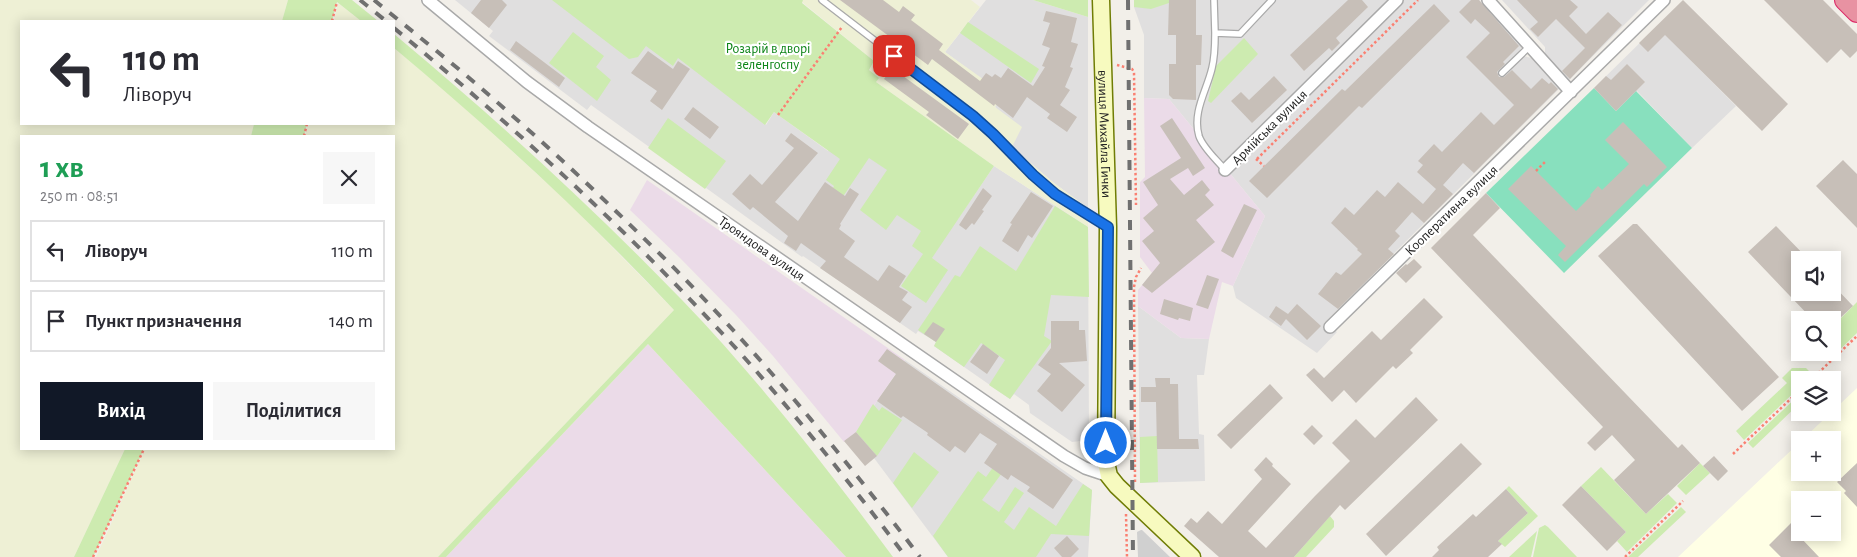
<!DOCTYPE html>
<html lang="uk">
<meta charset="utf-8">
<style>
:root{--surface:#fff;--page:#f7f7f7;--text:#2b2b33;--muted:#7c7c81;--line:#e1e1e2;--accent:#111827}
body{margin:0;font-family:"Alegreya Sans",sans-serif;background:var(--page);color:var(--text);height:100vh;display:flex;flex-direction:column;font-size:19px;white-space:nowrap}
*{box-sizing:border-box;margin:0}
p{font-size:16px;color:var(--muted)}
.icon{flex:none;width:28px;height:28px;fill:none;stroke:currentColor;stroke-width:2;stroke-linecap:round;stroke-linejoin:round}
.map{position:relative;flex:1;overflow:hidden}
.side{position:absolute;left:20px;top:135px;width:375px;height:315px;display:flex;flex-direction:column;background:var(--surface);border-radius:0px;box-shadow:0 2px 12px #0003}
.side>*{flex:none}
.top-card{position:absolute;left:20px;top:20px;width:375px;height:105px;border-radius:0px;box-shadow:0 2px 12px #0003;background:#fff;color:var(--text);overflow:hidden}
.controls{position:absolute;left:1791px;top:251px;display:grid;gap:10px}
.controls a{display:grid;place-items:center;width:50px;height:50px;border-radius:0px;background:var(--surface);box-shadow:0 2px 12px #0003;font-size:25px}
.pin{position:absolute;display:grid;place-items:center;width:42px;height:42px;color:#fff;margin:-21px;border-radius:10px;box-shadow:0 2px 8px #0006}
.me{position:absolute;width:55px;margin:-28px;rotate:0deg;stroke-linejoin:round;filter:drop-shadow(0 0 4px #0008)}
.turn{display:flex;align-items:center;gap:18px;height:105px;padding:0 20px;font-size:22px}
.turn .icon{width:65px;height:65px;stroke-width:2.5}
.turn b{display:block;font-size:35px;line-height:42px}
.round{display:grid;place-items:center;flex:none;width:52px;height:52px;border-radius:0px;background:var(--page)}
.overview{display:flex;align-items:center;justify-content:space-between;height:85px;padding:0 20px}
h1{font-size:30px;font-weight:700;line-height:38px;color:#1e9e55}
.action{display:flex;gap:10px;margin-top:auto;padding:10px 20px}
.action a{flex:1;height:58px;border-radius:0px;background:var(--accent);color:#fff;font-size:20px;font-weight:700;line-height:58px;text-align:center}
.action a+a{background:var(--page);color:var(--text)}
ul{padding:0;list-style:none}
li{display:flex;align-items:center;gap:15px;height:62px;margin:0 10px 8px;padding:0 10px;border:2px solid var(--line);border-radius:0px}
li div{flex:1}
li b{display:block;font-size:19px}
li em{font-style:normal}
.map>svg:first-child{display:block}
.residential{fill:#e0dfdf}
.industrial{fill:#ebdbe8}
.education{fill:#ffffe5;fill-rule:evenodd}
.religious{fill:#d0d0d0}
.farmland{fill:#eef0d5}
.grass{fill:#cdebb0}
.pitch{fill:#88e0be}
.building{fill:#c7bfb8}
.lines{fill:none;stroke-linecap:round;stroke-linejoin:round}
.lane-casing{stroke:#a9a9a9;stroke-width:8}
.street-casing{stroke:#a9a9a9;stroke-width:14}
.secondary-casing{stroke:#707d05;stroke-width:19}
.highway-casing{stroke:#dc2a67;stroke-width:22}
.path{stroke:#fa8072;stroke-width:2.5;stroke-dasharray:2.5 2.5;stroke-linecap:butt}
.lane{stroke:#fff;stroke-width:5.5}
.street{stroke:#fff;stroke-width:11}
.secondary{stroke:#f7fabf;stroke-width:16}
.highway{stroke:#e892a2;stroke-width:20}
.rail{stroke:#707070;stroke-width:4;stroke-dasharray:10 10;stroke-linecap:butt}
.route-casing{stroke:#114b97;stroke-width:12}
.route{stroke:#1a73e8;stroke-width:9}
.labels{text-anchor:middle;stroke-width:4.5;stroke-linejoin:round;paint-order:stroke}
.park-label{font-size:14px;fill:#0c8416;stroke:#fff}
.street-label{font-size:14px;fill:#222;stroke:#fff}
</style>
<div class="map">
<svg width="1857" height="557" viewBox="0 0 1857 557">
<rect width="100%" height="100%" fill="#f2efe9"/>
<path class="residential" d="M455 0H652L766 125 774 112 828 151 839 136 958 219 994 166 1088 227 1089 440 1072 442 1030 413 1029 405 1014 394 1010 399 934 346 936 342 918 331 916 334 803 256 802 257 591 105 587 110 489 36 493 31Z
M986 0H1033L1088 17V208L1054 183 1012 147 995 106 1003 95 945 52Z
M1134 0H1479L1523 44 1520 50 1499 71 1505 76 1524 56 1531 58 1559 89 1324 323 1337 332 1317 353 1236 298 1233 286 1265 216 1169 99 1144 98V35L1134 7Z
M1502 0H1649L1568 81 1545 55V47Z
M1657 26 1736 106 1692 148 1637 91 1616 111 1594 88Z
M1138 306 1181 338 1209 339 1204 375H1197L1199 434 1204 435 1205 481 1140 483Z
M905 360 1092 490 1088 557H948L874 458 876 456 856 432Z"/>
<path class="industrial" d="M1144 98 1169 99 1265 216 1233 286 1222 282 1209 339 1181 338 1138 306V290L1152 273 1140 257V182L1145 177Z
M647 180 905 360 856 432 844 442 773 356 736 315 680 258 630 210Z
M648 344 846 557H446Z"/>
<path class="education" d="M1857 388V557H1678L1800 442V472H1832V440H1802ZM1800 500H1832V532H1800Z"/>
<path class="religious" d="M1141 530H1142L1170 557H1138L1137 532Z"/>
<path class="farmland" d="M0 0H288L282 21H21V124H254L251 136H21V449H125L74 557H0Z
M803 0H971L980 7 945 52 1004 94 995 107 1022 127 1012 147 1054 183 1088 208V227L994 166 876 82 869 70 874 61 802 2Z
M338 3 361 21H334Z
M394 48 446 91 571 205 674 310 438 557H96L145 449H394V136H305L308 124H394Z"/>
<path class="grass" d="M288 0H352L378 21H361L337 2 332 21H282Z
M552 0H803L802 3 874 61 869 70 879 78 876 82 994 166 932 258 948 270 926 303 901 286 923 254 912 246 921 231 897 215 886 230 860 210 887 170 869 158 842 198 832 190 834 186 826 180 840 159 778 115 774 112 765 125 678 58 673 66 646 46 638 57 629 59Z
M1033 0H1088V17Z
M1134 0H1169V3L1151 9 1134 7Z
M968 22 1039 69 1031 83 960 33Z
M573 32 604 56 596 67 611 80 597 101 549 63Z
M394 34C495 118 591 206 682 300 759 380 827 468 893 557H846L648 344 446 557H438L674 310C586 216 492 130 394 48Z
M1244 38 1258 54 1211 103 1208 101 1216 66Z
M668 118 726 161 705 189 648 148Z
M254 124H307L304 136H251Z
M1055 206 1088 227 1089 297 1051 295 1044 336 1052 341 1010 399 989 385 1005 360 981 343 964 367 934 346 936 342 918 330 955 275 960 277 980 246 1016 271Z
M1857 302V333L1828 361 1821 353 1832 352 1833 326Z
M1792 368H1806L1813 375 1807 380H1800V387L1744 440 1736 431 1787 383 1782 378Z
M1800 394V403L1753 448 1748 443Z
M873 404 879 411 882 407 902 420 877 456 856 432Z
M1157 436 1158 482 1140 483V437Z
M125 449H144L93 557H74Z
M914 452 939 472 912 508 893 483Z
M996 463 1005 469 982 500 999 512 1015 487 1024 493 1004 522 1014 530 1029 507 1056 526 1083 484 1092 490 1089 536 1051 534 1036 557H948L933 536 978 471 986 477Z
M1700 463 1710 473 1686 495 1677 486Z
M1601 467 1646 514 1668 494 1677 503 1627 552 1617 541 1626 532 1581 486Z
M1509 486 1538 516 1505 547 1498 541 1528 513 1506 489Z
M1681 507 1686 512 1638 557H1628Z
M1330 516 1334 521V527L1306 557H1294Z
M1545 525 1548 527 1577 557H1533L1539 528Z
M1537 531 1531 557H1509Z"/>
<path class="pitch" d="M1594 88 1616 111 1636 91 1692 148 1564 273 1486 193Z"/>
<path class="building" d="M481 0H502L507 5 489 28 471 13Z
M840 0H883L899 12 903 6 915 15 911 20 943 44 939 50 980 81 986 73 992 77 995 74 1001 78 1008 68 1033 86 1045 67 1042 66 1050 48 1042 45 1050 23 1043 21 1046 11 1077 18 1071 42 1078 44 1070 67 1073 68 1065 87 1070 90 1060 105 1077 117 1067 132 1047 118 1050 114 1027 97 1013 118 995 104 994 106 932 59 928 65Z
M1169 0H1196V35H1202L1201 65H1196V100L1173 99 1169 95V64H1176V35H1168Z
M1348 0H1362L1368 7 1336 38 1340 43 1332 51 1329 48 1304 71 1290 55Z
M1471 0H1479L1519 46 1503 62 1505 64 1497 72 1499 77H1504L1512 70 1531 89 1542 78 1549 84 1551 82 1558 89 1474 173 1463 163 1443 185 1453 194 1424 223 1412 212 1395 231 1400 236 1388 249 1394 254 1338 309 1318 294 1336 272 1341 275 1362 254 1357 250 1358 249 1331 223 1345 207 1354 215 1377 190 1385 197 1398 182 1423 204 1436 189 1417 172 1423 165 1418 161 1434 144 1442 152 1481 112 1494 125 1514 105 1466 57 1490 33 1475 19 1471 24 1459 12Z
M1517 0H1570L1578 7 1569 16 1586 34 1608 12 1622 25 1570 79 1562 71 1585 48 1556 19 1538 37 1530 29 1538 22Z
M1683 0 1788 104 1762 131 1665 35 1648 52 1639 43Z
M1764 0H1823L1857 34V51L1850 58 1841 49 1827 63Z
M1434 4 1450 21 1362 108 1359 106 1267 198 1249 181 1342 89 1345 91Z
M516 41 565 78 559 87 510 50Z
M648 51 673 69 678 61 690 69 662 110 650 101 657 91 631 73Z
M1627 64 1645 82 1616 111 1594 88 1606 76 1611 80Z
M892 68 969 124 958 139 926 115 929 112 884 79Z
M1274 76 1287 90 1252 123 1231 101 1241 92 1249 100Z
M693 107 719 127 710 139 684 119Z
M1172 118 1205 168 1193 176 1188 168 1170 179 1184 195 1202 180 1210 190 1205 195 1214 205 1196 220 1215 242 1152 293 1142 285 1160 263 1142 241 1154 231 1143 218 1158 205 1143 182 1181 158 1160 126Z
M1623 122 1667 167 1647 187 1644 184 1565 262 1558 255 1566 246 1508 189 1531 166 1576 211 1591 196 1590 195 1598 186 1602 190 1629 164 1605 140Z
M791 133 818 153 775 202 798 221 825 182 845 196 850 188 859 194 840 224 841 225 839 229 855 241 844 257 878 281 889 265 906 276 899 287 908 292 902 300 912 307 900 323 820 268 826 261 801 243 796 251 784 243 788 236 753 207 750 210 732 194 750 174 762 185 794 148 785 141Z
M1843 160 1857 174V228L1816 186Z
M983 188 992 196 982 210 984 211 974 225 972 223 966 230 959 225Z
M1031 192 1053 206 1032 238 1028 235 1018 252 1002 241 1012 224 1010 223Z
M1486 193 1500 208 1473 235 1678 448 1682 444 1700 463 1646 514 1614 480 1635 460 1612 435 1595 451 1587 443 1603 427 1431 248Z
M1244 204 1257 210 1233 258 1221 251Z
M1633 224H1637L1779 377 1742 411 1598 256Z
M1776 226 1809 260H1800V292H1832V284L1853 306 1838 320H1813L1748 252Z
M1414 259 1422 267 1406 283 1396 273 1406 264 1407 265Z
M1207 275 1219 279 1208 309 1196 305Z
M1424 298 1443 317 1410 350 1413 353 1396 369 1393 366 1356 403 1344 390 1332 402 1306 375 1314 368 1324 378 1372 331 1381 340Z
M1164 299 1193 308 1190 321 1179 318 1178 320 1160 314Z
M1297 304 1321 326 1307 340 1286 319 1281 326 1269 317 1276 306 1288 314Z
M1051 321H1079V330H1085L1087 361 1059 363 1085 385 1062 412 1037 391 1051 374 1038 365 1051 348Z
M933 322 945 329 936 342 924 334Z
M983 344 999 356 987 374 970 362Z
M887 349 1073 480 1053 509 1027 491 1030 487 1011 475 1008 480 984 463 997 444 980 433 965 453 955 446 950 452 927 435 928 433 903 416 901 418 877 401 896 374 878 361Z
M1155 378H1170V384H1178L1179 439H1198L1199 449H1157L1156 402H1141V387H1156Z
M1270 384 1283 398 1231 449 1217 435Z
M1416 397 1438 420 1345 510 1340 505 1294 557H1219L1184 526 1191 518 1197 523 1208 511 1222 524 1262 479 1254 470 1266 457 1273 464 1272 466 1291 484 1248 531 1266 548 1315 496 1350 461 1332 443 1356 419 1375 438Z
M1312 425 1323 436 1314 445 1303 434Z
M856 432 877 456 865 466 844 441Z
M1461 443 1482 464 1386 556 1366 534Z
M1714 456 1728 471 1718 481 1703 466Z
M1857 463V507L1844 493 1846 491 1837 482Z
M1581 486 1626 532 1607 551 1562 505Z
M1506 489 1528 513 1498 541 1502 544 1488 557H1432L1439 550 1437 547 1473 514 1476 517Z
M1791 523 1803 536 1801 538 1819 557H1781L1769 545Z
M1067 536 1079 549 1071 557H1062L1054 548Z"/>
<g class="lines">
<defs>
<path id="lane" d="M822 0 973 116C998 138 1019 164 1044 185 1063 201 1085 213 1105 225
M1214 0 1215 33 1240 34 1272 0
M1215 33C1215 45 1215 56 1212 68 1207 90 1192 112 1199 136 1203 148 1217 160 1225 170
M1502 73 1530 46"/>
<path id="street" d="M428 0 527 82 588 127 1064 456 1085 468 1109 476
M1488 0 1571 92
M1225 170 1397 0
M1330 327 1664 0"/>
<g id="secondary">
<path id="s1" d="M1101 0 1108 227 1106 462 1109 476 1117 486 1192 557"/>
</g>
<path id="highway" d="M1845 0 1857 12"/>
</defs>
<use href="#lane" class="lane-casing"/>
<use href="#street" class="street-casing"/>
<use href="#secondary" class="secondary-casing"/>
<use href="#highway" class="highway-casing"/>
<path class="path" d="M332 21 337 2
M1117 65 1132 69 1134 72 1136 205
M778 115 842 27
M304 136 307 124
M1256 159 1264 166
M1257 159 1418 0
M1536 171 1546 161
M1811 380 1857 336
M1733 454 1800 390
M1135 482 1134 287 1136 277 1141 268
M1126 514 1127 557
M93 557 144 449
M1625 557 1683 501"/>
<use href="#lane" class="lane"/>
<use href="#street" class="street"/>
<use href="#secondary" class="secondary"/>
<use href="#highway" class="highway"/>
<path class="rail" d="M360 0 386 21
M374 0C419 37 464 72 507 111 560 157 611 206 662 256 756 349 840 452 920 557
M1128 0 1133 557
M394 28C517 129 635 237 742 355 800 420 854 488 906 557"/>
</g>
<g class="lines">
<defs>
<path id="route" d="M894 56 973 116 993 134 1033 175 1055 194 1108 227 1106 443"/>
</defs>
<use href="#route" class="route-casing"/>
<use href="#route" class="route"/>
</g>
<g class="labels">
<g class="park-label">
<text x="768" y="53">Розарій в дворі<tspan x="768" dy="16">зеленгоспу</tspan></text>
</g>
<g class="street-label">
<text transform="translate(1269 127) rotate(-45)" y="5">Армійська вулиця</text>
<text dy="5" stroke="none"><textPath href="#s1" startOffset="134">вулиця Михайла Гички</textPath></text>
<text transform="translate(1451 210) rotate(-44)" y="5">Кооперативна вулиця</text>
<text transform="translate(762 248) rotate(35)" y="5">Трояндова вулиця</text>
</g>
</g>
</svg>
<div class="controls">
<a><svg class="icon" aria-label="sound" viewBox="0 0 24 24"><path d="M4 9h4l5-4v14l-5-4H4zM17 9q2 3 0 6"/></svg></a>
<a><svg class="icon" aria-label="search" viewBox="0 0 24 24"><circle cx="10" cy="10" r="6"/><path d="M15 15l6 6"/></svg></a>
<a><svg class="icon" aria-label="layers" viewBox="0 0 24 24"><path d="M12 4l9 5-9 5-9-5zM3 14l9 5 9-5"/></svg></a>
<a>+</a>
<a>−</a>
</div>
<div class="pin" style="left:894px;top:56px;background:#d93025"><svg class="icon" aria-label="arrive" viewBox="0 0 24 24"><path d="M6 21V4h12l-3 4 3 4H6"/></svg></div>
<svg class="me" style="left:1106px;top:443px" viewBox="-20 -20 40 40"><circle r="17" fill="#1a73e8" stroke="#fff" stroke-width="3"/><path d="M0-11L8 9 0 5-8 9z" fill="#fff"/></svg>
<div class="top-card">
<div class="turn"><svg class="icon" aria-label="left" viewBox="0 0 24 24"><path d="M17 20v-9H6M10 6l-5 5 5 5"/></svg><div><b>110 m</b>Ліворуч</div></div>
</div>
<section class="side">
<div class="overview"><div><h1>1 хв</h1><p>250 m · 08:51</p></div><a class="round"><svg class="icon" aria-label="close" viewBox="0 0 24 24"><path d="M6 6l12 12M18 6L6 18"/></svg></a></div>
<ul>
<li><svg class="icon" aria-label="left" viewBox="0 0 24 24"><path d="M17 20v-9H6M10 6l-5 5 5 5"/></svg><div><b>Ліворуч</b></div><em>110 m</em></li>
<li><svg class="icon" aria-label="arrive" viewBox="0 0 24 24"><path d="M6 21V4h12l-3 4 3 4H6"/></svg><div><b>Пункт призначення</b></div><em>140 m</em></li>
</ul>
<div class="action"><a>Вихід</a><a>Поділитися</a></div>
</section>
</div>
